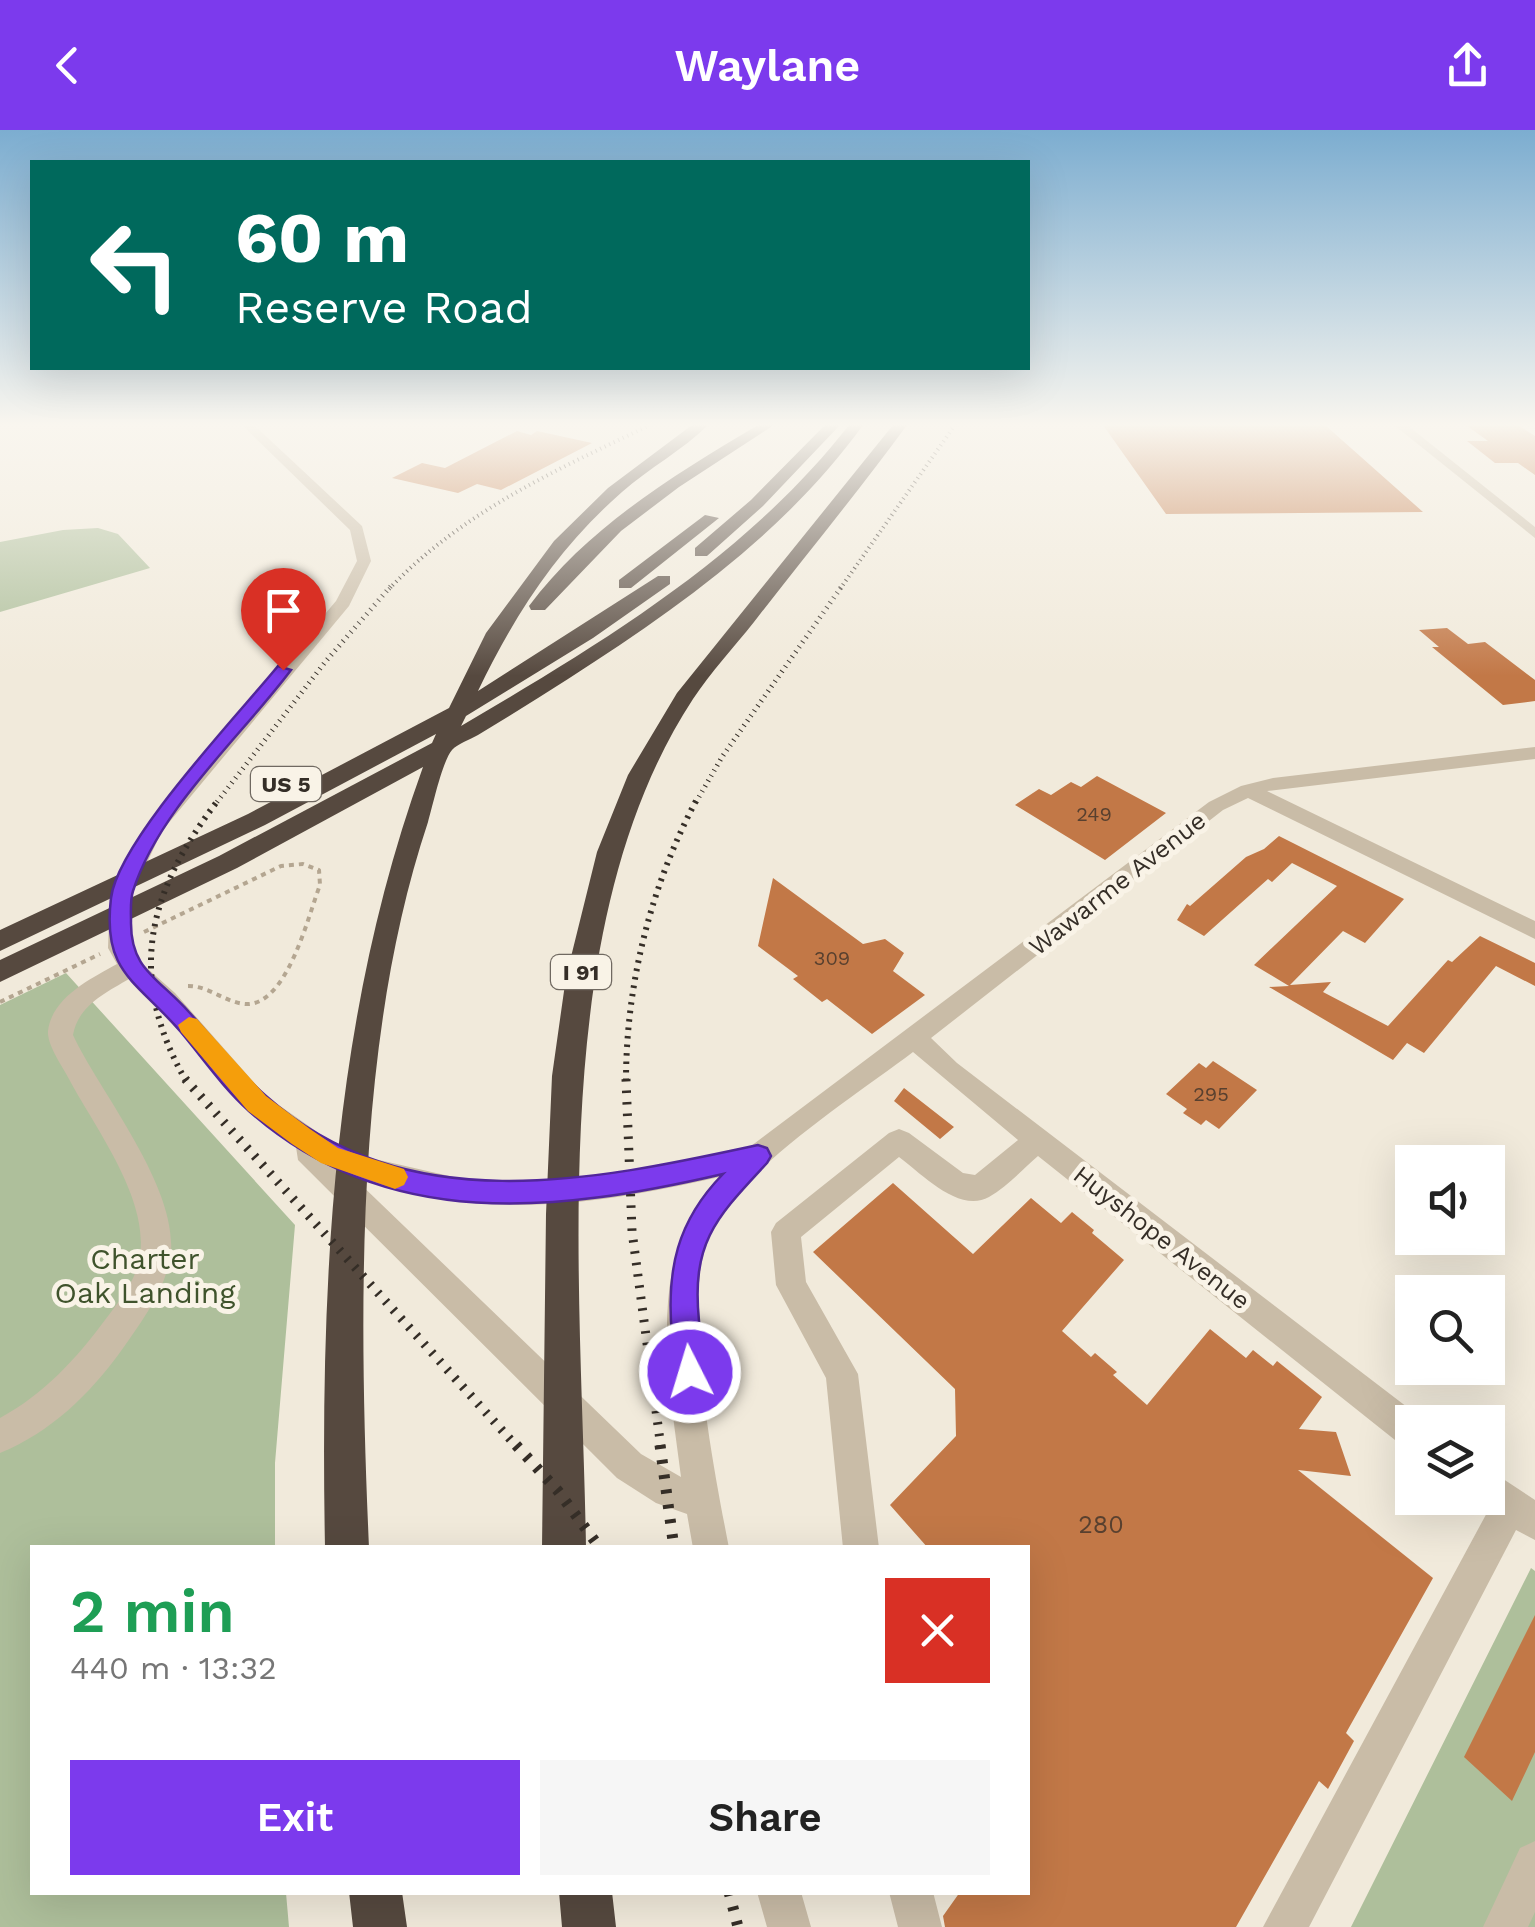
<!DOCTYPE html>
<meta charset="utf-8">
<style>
:root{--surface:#fff;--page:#f6f6f6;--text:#222;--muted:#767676;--accent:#7c3aed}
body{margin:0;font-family:"Work Sans",sans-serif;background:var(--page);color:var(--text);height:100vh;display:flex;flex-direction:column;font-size:38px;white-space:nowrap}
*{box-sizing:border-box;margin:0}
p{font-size:32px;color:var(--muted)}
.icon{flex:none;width:55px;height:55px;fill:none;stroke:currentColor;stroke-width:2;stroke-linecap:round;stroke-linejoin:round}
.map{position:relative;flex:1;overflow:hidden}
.sheet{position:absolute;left:30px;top:1415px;width:1000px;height:350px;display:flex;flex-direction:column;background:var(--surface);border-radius:0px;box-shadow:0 10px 40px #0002}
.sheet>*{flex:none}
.banner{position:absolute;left:30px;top:30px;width:1000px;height:210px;border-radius:0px;box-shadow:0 10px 40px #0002;background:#00695c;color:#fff;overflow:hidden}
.controls{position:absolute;left:1395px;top:1015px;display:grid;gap:20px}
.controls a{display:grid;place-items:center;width:110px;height:110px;border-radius:0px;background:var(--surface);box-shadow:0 10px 40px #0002;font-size:50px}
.pin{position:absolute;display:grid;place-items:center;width:85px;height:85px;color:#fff;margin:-102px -42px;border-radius:50% 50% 50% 0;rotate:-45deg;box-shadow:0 0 10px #0007}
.pin .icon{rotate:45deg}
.me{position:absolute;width:110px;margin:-55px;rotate:355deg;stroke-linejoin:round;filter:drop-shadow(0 0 8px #0008)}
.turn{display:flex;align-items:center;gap:35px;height:210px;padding:0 40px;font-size:45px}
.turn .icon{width:130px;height:130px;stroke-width:2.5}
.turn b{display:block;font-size:70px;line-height:85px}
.round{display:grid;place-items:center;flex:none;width:105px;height:105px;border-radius:0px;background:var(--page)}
.headline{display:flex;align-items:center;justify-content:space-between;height:170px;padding:0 40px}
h1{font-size:60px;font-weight:600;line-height:75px;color:#1e9e55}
.button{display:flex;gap:20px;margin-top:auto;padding:20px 40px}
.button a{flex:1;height:115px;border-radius:0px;background:var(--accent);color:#fff;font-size:40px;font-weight:600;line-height:115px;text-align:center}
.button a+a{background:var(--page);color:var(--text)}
header{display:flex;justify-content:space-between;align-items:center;height:130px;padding:0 40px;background:var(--accent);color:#fff;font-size:45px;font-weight:600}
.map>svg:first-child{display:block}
.green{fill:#aebf9b}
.building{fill:#c27847}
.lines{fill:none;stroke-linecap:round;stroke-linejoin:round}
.path{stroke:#b4a691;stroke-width:4;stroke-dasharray:5 5;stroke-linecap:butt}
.minor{fill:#c9bca7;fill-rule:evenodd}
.highway{fill:#56493f;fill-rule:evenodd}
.rail-far4{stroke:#352e27;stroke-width:4;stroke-dasharray:1 4;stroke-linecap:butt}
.rail-far3{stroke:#352e27;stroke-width:5;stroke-dasharray:1 5;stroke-linecap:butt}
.rail-far2{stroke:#352e27;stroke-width:6;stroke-dasharray:2.5 6;stroke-linecap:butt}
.rail-far1{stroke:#352e27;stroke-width:9;stroke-dasharray:2.5 9;stroke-linecap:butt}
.rail{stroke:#352e27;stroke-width:11;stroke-dasharray:4 11;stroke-linecap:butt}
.route{fill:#7c3aed;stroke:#51269a;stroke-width:2.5}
.slow{fill:#f59e0b}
.labels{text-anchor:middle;stroke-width:10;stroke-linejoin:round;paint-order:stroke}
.number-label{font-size:20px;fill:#58402f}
.shield{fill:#f9f3e7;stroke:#706961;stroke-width:2.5}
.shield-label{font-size:22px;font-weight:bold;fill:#352e27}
.street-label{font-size:25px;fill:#352e27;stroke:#f9f3e7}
.near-number-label{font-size:25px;fill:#58402f}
.near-park-label{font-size:30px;fill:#3f532c;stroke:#f9f3e7}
</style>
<header><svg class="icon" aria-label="back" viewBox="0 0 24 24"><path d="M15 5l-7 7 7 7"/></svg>Waylane<svg class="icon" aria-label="share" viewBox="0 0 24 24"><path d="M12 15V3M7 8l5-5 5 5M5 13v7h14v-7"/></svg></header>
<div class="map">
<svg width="1535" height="1797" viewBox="0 0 1535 1797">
<rect width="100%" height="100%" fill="#f1eadb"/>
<path class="green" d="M98 398 118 404 150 438 0 482V412L63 400Z
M66 843 295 1095 275 1333V1417L32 1418V1762L286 1763 289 1797H0V875Z
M1531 1438 1535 1441V1797H1351Z"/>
<path class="building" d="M1103 295H1325L1423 382 1166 384Z
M1466 295H1518L1535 306V345L1518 333H1495L1467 311H1488Z
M517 301 531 305 537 301 592 313 501 360 477 354 458 363 392 348 422 333 445 338Z
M1447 498 1468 514 1485 512 1535 550V571L1503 575 1432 517H1439L1419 500Z
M1097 646 1166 683 1105 730 1015 675 1039 659 1051 665 1071 652 1081 657Z
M1279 706 1404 769 1365 813 1343 801 1290 855 1331 852 1323 862 1388 896 1448 830 1452 832 1480 806 1535 833V856L1496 836 1424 923 1407 913 1393 930 1269 857 1289 856 1254 835 1337 756 1292 733 1272 752 1268 749 1204 806 1177 790 1187 774 1190 776 1246 727 1264 719Z
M773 748 863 814 885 809 904 823 893 841 925 865 872 904 827 869 822 872 793 849 798 846 758 816Z
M1213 931 1257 960 1219 999 1206 990 1201 995 1183 983 1187 979 1166 964 1199 933 1206 938Z
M904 958 954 997 940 1009 894 971Z
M893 1053 973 1124 1031 1068 1061 1093 1072 1082 1094 1100 1092 1103 1124 1130 1062 1201 1091 1227 1095 1223 1117 1242 1113 1245 1147 1275 1210 1199 1246 1228 1253 1220 1273 1236 1277 1231 1322 1267 1299 1299 1336 1302 1351 1346 1298 1340 1433 1448 1346 1603 1354 1611 1328 1659 1319 1651 1236 1797H945L943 1786 960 1762H1028V1418H928L890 1375 956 1306 955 1259 813 1122Z
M1535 1485V1622L1512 1671 1464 1627Z"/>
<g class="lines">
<path class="path" d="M144 802 281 736 303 734 319 740 320 755C308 786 287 877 245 874 224 872 208 855 186 856
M0 872 100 824"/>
<path class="minor" d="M242 295H254L362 396 371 431 349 476 162 701 132 764V818L139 831 175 863 266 966 340 1018 366 1027 458 1048 530 1052 628 1043 751 1016 1209 672 1241 656 1273 648 1535 617V629L1267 661 1535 791V809L1248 668 1223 680 931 908 957 933 1424 1290 1412 1292V1319L1400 1314 1038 1026C1023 1039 1007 1057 989 1067 959 1084 921 1043 899 1027L801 1107 806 1152 858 1244 879 1418H843L826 1248 776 1155 771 1102 776 1093 889 1003 899 999 909 1003 963 1043 975 1045 1018 1010 913 922C854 967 747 1034 712 1099 678 1163 715 1345 729 1418H693L687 1384 656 1373 617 1348 298 1030 296 1017 248 982 157 875 129 849C105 863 78 876 73 905 101 965 186 1066 169 1134 161 1166 140 1194 121 1221 89 1265 51 1302 0 1323V1288C44 1264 76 1229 105 1190 117 1174 131 1157 137 1138 157 1078 96 1000 69 949 62 936 47 915 48 901 52 867 92 848 117 834L108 818 110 764 143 699 336 471 357 431 350 400ZM352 1046C478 1092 592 1076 719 1047 643 1125 669 1250 681 1347L641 1324Z
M1394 295H1407L1535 397V408Z
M1488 1339 1535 1370V1410L1516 1400 1309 1797H1263L1489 1379 1475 1368H1488Z
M1535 1711V1782L1528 1797H1483L1520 1718Z
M757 1762H801L811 1797H767Z
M889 1762H933L942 1797H898Z"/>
<path class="highway" d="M692 295H708C683 320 649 338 622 362 558 418 515 484 478 561L658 446H670V454L593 508 466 586 461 596C602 513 747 426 849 295H863C785 403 678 478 568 549 538 568 508 587 478 605 471 609 457 614 452 620 442 632 433 675 428 692 354 913 359 1186 369 1418H325C320 1152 332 888 423 637L237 738 0 852V830L219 726 432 613 436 604 265 695 0 821V800L248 684 449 578 486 503 554 411 608 358Z
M758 295H774L679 357 621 401 545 480H531L529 476C588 397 674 345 758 295Z
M825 295H840L763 376 707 426H695V418L751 370Z
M893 295H907C858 362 805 426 754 492 734 517 711 542 693 569 543 798 582 1154 586 1418H542L546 1084 552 946 566 847 597 722 628 645 677 563Z
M705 385 719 388 631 458H619V450Z
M349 1762H402L407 1797H353Z
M559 1762H612L616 1797H562Z"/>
<path class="rail-far4" d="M389 459C462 382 556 340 650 295
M840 459 955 295"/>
<path class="rail-far3" d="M217 672 326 531 391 456
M696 672 722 627 842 456"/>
<path class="rail-far2" d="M186 951C126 846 147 762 219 669
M626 951C626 854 651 755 697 669"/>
<path class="rail-far1" d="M185 949 518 1318
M626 949 632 1101 661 1318"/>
<path class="rail" d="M516 1315 558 1361 600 1418
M660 1315 674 1418
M729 1762 738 1797"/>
</g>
<linearGradient id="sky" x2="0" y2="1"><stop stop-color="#7cadd0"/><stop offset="0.54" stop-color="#f9f6ef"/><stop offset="1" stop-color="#f9f6ef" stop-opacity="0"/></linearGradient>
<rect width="1535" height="546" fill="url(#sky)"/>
<path class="route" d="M278 536 291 540C240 608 159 679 133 761 130 770 131 782 131 791 130 840 159 848 189 882 214 909 238 942 266 966 406 1091 592 1051 758 1015L767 1018 771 1026 767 1033C717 1087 691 1111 699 1191 701 1210 708 1234 700 1252L690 1257 679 1252C673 1237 673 1221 672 1205 666 1140 677 1091 723 1044 559 1082 386 1103 249 981 223 958 202 927 180 901 136 850 102 843 111 768 118 711 238 585 278 536Z"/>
<path class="slow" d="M189 887 197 889 266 966 310 999 338 1018 404 1039 408 1047 404 1055 395 1059 321 1033 292 1014 248 981 181 902 178 895Z"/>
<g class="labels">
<g class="number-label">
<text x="1094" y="691">249</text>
<text x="832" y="835">309</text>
<text x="1211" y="971">295</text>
</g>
<g class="shield">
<rect x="251" y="637" width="70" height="34" rx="8"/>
<rect x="551" y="825" width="60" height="34" rx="8"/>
</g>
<g class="shield-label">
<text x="286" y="662">US 5</text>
<text x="581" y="850">I 91</text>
</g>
<g class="street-label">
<text transform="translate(1117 753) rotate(-38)" y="9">Wawarme Avenue</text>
<text transform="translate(1162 1107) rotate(38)" y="9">Huyshope Avenue</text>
</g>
<g class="near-number-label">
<text x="1101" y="1403">280</text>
</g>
<g class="near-park-label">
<text x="145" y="1139">Charter<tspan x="145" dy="34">Oak Landing</tspan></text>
</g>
</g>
</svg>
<div class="controls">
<a><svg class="icon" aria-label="sound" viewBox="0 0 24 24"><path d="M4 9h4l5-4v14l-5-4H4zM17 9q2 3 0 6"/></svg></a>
<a><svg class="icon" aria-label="search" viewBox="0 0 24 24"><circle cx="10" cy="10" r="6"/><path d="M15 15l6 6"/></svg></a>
<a><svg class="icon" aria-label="layers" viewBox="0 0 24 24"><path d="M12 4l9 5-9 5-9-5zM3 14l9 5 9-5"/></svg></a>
</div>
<div class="pin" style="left:283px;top:540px;background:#d93025"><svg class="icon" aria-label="arrive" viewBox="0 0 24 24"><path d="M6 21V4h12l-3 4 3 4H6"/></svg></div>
<svg class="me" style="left:690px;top:1242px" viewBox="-20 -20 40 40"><circle r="17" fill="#7c3aed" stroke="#fff" stroke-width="3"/><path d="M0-11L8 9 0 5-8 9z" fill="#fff"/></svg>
<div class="banner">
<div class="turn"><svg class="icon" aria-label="left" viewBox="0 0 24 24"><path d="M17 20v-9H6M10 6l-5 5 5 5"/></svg><div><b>60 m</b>Reserve Road</div></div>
</div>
<section class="sheet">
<div class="headline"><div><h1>2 min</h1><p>440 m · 13:32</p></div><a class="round" style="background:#d93025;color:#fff"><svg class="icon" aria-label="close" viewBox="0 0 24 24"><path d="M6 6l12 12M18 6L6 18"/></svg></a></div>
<div class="button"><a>Exit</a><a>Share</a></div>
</section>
</div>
